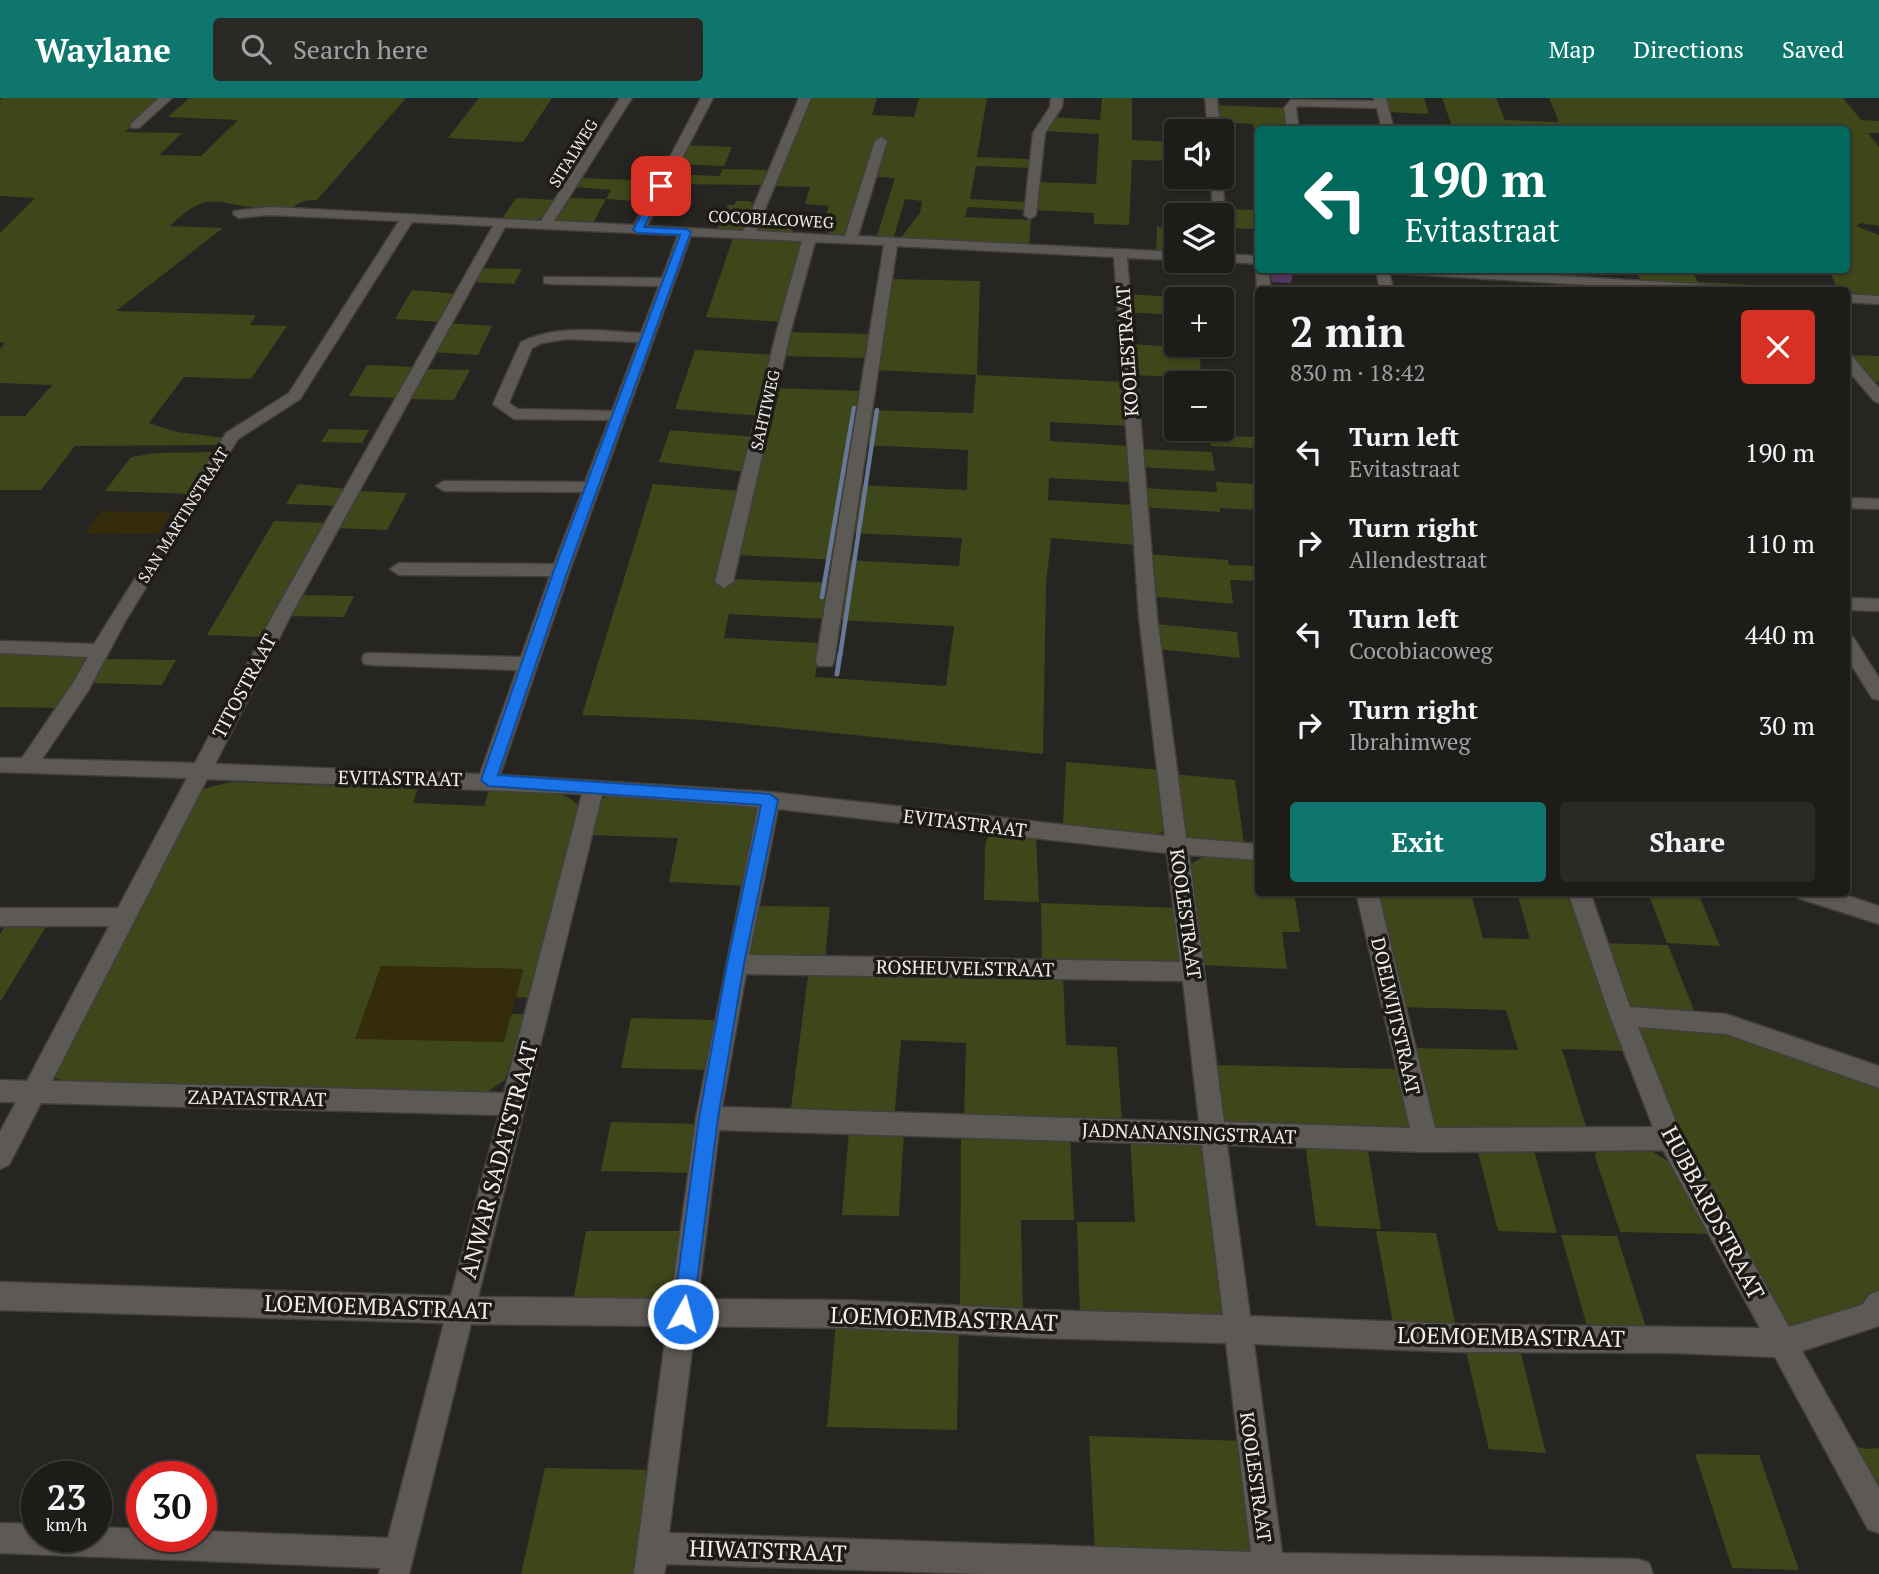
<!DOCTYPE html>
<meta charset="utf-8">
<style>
:root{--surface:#1d1c19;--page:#2a2926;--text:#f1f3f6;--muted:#a0a1a2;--line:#3b3a38;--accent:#0f766e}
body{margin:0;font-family:"PT Serif",serif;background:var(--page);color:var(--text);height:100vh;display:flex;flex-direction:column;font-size:26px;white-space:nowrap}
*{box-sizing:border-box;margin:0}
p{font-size:23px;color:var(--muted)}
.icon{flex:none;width:38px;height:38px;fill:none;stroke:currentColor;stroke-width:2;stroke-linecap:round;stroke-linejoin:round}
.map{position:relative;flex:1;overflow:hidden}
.sheet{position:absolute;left:1255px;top:189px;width:595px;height:609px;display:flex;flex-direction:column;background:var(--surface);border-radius:7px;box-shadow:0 2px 5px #0004,0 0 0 2px var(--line)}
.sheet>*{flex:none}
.hud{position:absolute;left:1255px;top:28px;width:595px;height:147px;border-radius:7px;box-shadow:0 2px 5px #0004,0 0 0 2px var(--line);background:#00695c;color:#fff;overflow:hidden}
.controls{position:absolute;left:1164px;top:21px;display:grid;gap:14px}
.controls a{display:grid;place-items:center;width:70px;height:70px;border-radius:7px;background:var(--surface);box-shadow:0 2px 5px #0004,0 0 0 2px var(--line);font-size:35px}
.speed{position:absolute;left:21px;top:1363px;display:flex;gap:14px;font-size:35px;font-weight:700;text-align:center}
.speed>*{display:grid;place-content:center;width:91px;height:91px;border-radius:50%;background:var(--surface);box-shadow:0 2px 5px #0004,0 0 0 2px var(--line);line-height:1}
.speed small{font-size:18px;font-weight:400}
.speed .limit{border:10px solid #d22;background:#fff;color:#111}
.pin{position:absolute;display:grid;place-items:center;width:60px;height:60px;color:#fff;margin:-30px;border-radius:14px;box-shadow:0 4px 10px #0006}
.me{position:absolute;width:77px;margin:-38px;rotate:7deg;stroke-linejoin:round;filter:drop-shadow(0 0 5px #0008)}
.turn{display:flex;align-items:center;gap:24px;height:147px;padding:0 35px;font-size:32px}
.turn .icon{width:91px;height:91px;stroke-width:2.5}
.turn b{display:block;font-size:49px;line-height:60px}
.round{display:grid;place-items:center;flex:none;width:74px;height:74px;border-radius:7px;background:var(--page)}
.overview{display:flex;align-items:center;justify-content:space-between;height:119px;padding:0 35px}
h1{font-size:42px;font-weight:600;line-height:52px}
.action{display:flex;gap:14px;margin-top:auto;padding:14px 35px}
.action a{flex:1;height:80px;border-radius:7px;background:var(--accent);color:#fff;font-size:28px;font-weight:600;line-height:80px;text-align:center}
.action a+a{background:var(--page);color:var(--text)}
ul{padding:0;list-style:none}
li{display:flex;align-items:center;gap:21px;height:91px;padding:0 35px}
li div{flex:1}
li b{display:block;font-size:26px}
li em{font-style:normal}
header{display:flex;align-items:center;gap:42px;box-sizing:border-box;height:98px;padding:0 35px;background:var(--accent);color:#fff}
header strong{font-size:33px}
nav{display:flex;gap:38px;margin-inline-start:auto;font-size:24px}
.search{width:490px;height:63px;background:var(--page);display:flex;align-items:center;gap:18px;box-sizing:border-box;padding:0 24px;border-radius:7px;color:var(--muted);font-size:26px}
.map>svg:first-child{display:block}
.green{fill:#3e471a}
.sand{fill:#342c0b}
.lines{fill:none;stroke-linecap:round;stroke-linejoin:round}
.stream-far1{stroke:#697798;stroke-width:4.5}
.stream{stroke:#697798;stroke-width:5}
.minor-casing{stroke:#413f3c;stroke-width:3}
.minor{fill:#5d5a56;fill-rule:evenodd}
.wall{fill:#54365f}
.route{fill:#1a73e8;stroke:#114b97;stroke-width:2}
.labels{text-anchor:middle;stroke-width:7;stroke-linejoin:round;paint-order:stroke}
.far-street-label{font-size:16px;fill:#efedeb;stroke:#1e1b17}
.street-label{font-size:19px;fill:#efedeb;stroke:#1e1b17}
.near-street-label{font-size:23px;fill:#efedeb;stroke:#1e1b17}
</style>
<header>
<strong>Waylane</strong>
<div class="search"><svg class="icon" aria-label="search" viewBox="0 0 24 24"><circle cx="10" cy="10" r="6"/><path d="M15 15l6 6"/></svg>Search here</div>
<nav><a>Map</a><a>Directions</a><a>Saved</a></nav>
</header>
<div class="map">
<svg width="1879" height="1476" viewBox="0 0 1879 1476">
<rect width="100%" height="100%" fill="#272521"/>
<path class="green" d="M2 0H162L125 34 182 35 159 57 201 58 238 22 168 19 189 0H406L317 102C298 101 301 107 287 111 281 113 271 111 265 110 216 109 212 88 170 128L223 130 116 213 256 217 250 227 287 228 251 281 184 279 149 325 177 334 226 340 222 347 75 348 41 392H0V318H25L52 287 0 285V251L5 245 0 244V135L35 100 0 98V2Z
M479 0H552L523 44 448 40Z
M808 0H877L872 17 914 19 919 0H987L977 59 1033 61 1032 70 976 68 970 101 1027 104 1026 112 968 109 965 119 1031 122 1029 148 899 142 920 115 922 103 905 101 893 142 876 141 895 80 875 79 854 138 836 139 821 131 829 108 805 106 810 89 771 88Z
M1102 0H1132V42L1176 44V63L1132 62 1129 127 1094 126V115L1034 112 1037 84 1096 86 1099 36 1044 33 1053 19 1100 22Z
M1383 0H1424L1429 16 1387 14Z
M1442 0H1496L1505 22 1559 24 1549 0H1843L1861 22 1879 23V35H1868L1879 49V128L1861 125 1856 128 1879 137V198L1846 197V192H1838L1829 172H1846L1847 167 1846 32 1453 31Z
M1215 7 1286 10 1290 31 1258 32V37L1255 36 1253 26 1217 24Z
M685 47 732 49 724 68 676 66Z
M723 71 770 72 763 87 664 86 670 76 719 78Z
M580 80 660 83 650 104 606 101 592 127 556 125 554 123 568 100 606 101 611 92 575 89Z
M516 100 557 102C537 130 533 123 501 122Z
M736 103H750L754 107 743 134 717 131 728 107H734Z
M1221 111 1258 112V131L1223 130Z
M760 116 798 118 791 137 756 133Z
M1157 129 1176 130V156L1156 155Z
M733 140 797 143 802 147 783 224 706 219Z
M480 170 522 171 514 186 471 184Z
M1636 172H1692L1698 184 1755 187 1758 191 1646 184 1640 181Z
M890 181 980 183 977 277 1124 284 1128 328 1050 324V343L1129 348 1131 384 1049 380 1048 402 1133 407 1136 447 1051 440 1046 487 1043 656 705 622 582 617 653 386 741 393 729 481 832 485 826 521 729 516 724 540 820 545 815 579 946 588 954 528 837 522 846 462 959 468 962 440 850 435 857 387 967 392 968 352 863 347 869 312 973 315 976 277 875 272Z
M412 192 457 196 442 224 395 221Z
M1126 196 1191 200V201H1176V217L1126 214Z
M448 225 492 228 478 257 432 254Z
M786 234 871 236 867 260 781 258Z
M1129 246 1198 250 1202 280 1131 277Z
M695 252 775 257 761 318 675 311Z
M1847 257 1879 258V284H1869Z
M367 267 417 269 399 300 349 298Z
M423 271 470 272 454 302 406 301Z
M774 290 864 293 839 462 735 457Z
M329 331 369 332 362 345 321 344Z
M670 332 756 339 747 374 659 364Z
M1210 338 1258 339V350L1211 348Z
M1138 351 1212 354 1215 373 1139 369Z
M217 354 191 396 105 393 131 359 157 355Z
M1216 384 1258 386V412L1220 410V414L1143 409 1142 390 1217 394Z
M298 386 347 391 338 408 286 406Z
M356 393 407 395 387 432 335 430Z
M274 423 329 425 265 539 207 537Z
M1146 456 1228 462 1229 467 1258 468V483L1230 482 1233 506 1149 498Z
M296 497 354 498 344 519 285 518Z
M1156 526 1237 534 1240 560 1158 551Z
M0 554 88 559 61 610 0 609Z
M103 561 176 562 162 587 88 585Z
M1066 664 1161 672 1163 734 1152 738 1063 728Z
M1173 676 1235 682 1244 746 1185 739Z
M231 684 418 691 413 705 484 708 489 692C515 693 558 687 577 706L578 714 530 900 516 899 523 871 381 868 356 940 503 944 511 916H526L505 982 484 996 68 985 51 978 198 692Z
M613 697 755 707 758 710 747 788 669 784 678 740 588 737 598 702Z
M990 735 1036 740 1039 804 984 802 985 746Z
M1204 758 1258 762V794L1294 795 1300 834H1282L1287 871 1200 867 1189 767Z
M1372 795H1471L1483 840 1530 841 1517 795H1574L1627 953 1562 951 1589 1038 1440 1032 1431 1026 1406 950 1518 952 1506 912 1398 909Z
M1648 795H1698L1720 848 1667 845Z
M1041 805 1179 810 1183 861 1177 867 1042 865Z
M753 808 830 809 825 863 745 857Z
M6 827H47L0 904V836Z
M1602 845 1668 847 1696 917C1672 915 1643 919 1624 903Z
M809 870 1063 877 1066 947 1117 949 1122 1028 964 1023 966 945 901 942 894 1022 790 1018Z
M631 920 719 922 712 972 621 970Z
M1710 927 1879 984V1191L1856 1216 1787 1235 1677 1041 1637 934 1641 928Z
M1212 967 1401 971 1411 1033 1222 1028Z
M611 1024 702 1026 695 1075 601 1073Z
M849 1033 904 1034 899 1118 842 1117Z
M961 1035 1070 1037 1074 1122H1021L1023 1219 960 1216Z
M1130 1038 1197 1043 1209 1062 1223 1207 1222 1217 1216 1222 1080 1220 1077 1124H1135Z
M1305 1045 1367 1047 1381 1131 1316 1128Z
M1644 1048 1678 1070 1716 1136 1620 1134 1595 1059 1598 1049Z
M1477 1050 1534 1052 1557 1135 1498 1133Z
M586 1133H688L676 1203 572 1209Z
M1376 1133 1436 1135 1457 1234 1394 1231Z
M1561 1137 1617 1138 1648 1236 1589 1235Z
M836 1224 959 1227 957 1332 827 1329Z
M1464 1245 1519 1247 1546 1355 1489 1351Z
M1089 1338 1244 1343 1251 1451 1245 1457 1095 1454Z
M1847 1347 1868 1351 1879 1350V1409Z
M1695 1356 1759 1357 1799 1472 1732 1470Z
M545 1370 656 1372 641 1476H521Z"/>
<path class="sand" d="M101 413 172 415 157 436 86 435Z
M381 868 523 871 504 944 355 941Z"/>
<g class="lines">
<path class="stream-far1" d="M822 499 854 310
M840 558 877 312"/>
<path class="stream" d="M837 576 840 556"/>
<defs>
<path id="minor" d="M159 0H172L139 30H131V26Z
M620 0H632L554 123 634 127 701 0H713L647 128 743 133 799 0H811L756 133 845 138 875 43 881 39 887 43 858 138 1176 154V162L1127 160 1157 519 1186 740 1258 746V762L1189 757 1224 1024 1410 1030 1356 794H1378L1435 1030 1653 1029 1610 918 1568 794H1590L1630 909 1726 916 1879 968V990L1726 936 1638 929 1680 1034 1789 1229 1862 1207 1869 1197 1879 1193V1228L1802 1253 1879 1390V1435L1868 1431 1775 1259 1673 1255 1457 1254 1254 1246 1282 1455 1638 1461 1649 1465 1653 1476H984L666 1466 664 1476H634L667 1228 471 1226 409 1476H379L380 1470 0 1455V1425L37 1426V1438H96V1429L142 1431V1438H201V1433L388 1440 444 1225 0 1212V1184L451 1198 499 1017 41 1005 9 1067 0 1071V1034L16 1004H0V982L27 983 109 828H0V810H118L187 680 0 674V660H22L73 585 88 559 0 555V543L94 546 226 335 289 295 399 123 270 117 239 120 233 116 234 113 270 109 541 123ZM412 124 493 128 273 517 195 665 42 661 88 593 126 522 238 341 300 301ZM505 129 678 137 662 180 544 179V185L549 186 659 188 641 235C602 233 558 226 521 244L493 306 514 321 609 322 585 384 444 383 436 388 444 393 582 394 554 466 399 465 390 471 399 477 550 478 521 559 371 555 364 556 362 561 364 566 371 567 517 572 480 676 215 666 291 517ZM691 138 802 143 777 232 715 484 724 490 733 484 791 232 815 144 884 147 816 563 818 568H832L834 563 897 148 1114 159 1139 519 1165 738 770 694 500 677 570 472ZM567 241 638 244 612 313 518 311 509 305 532 250 542 245ZM207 681 582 696 504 995 52 983ZM602 697 758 709 696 1020 671 1201 478 1199ZM778 711 1167 755 1180 864 749 857ZM746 876 1183 883 1199 1024 722 1009ZM719 1032 1202 1047 1223 1217 1040 1212 847 1202 698 1201ZM1227 1047 1425 1054 1663 1052 1760 1230 1457 1226 1250 1218ZM695 1228 847 1230 1040 1240 1226 1245 1251 1454 669 1435Z
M1051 0H1063L1062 9 1045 35 1036 117 1030 121 1024 117 1033 35 1050 9Z
M1205 0H1217L1220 33H1208Z
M1374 0H1386L1394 32H1382L1377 10 1298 8 1296 10 1299 32H1287L1284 10 1291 2 1375 3Z
M1222 77 1225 117 1222 120V117H1213L1211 79H1222Z
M1222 156 1258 158V166L1217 163H1222Z
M1256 169 1268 172 1271 192H1257Z
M1376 172H1388L1394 192H1380Z
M1402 172H1466L1726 188 1733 192H1668L1409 176Z
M1846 196 1879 198V206L1846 204Z
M1846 256 1851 257 1879 290V305L1874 303 1846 270Z
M1846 400 1879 401V411L1846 410Z
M1846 500 1879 501V513L1846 512Z
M1846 537 1853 539 1879 580V602L1872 600 1846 558Z
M1795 794H1836L1879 808V826L1798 800Z"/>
</defs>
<use href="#minor" class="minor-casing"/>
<use href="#minor" class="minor"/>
</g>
<path class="wall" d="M1269 172H1294L1291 185 1272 184Z"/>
<path class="route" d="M661 85 666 88 644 129 686 131 691 134 568 472 498 677 770 696 778 702 744 866 718 1020 693 1216 690 1223 683 1226 676 1223 673 1216 699 1020 727 866 761 707 488 688 481 682 554 472 680 137 638 135 633 132 656 88Z"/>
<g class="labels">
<g class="far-street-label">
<text transform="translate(573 55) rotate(-58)" y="6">SITALWEG</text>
<text transform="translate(771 121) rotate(3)" y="6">COCOBIACOWEG</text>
<text transform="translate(765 312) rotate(-77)" y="6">SAHTIWEG</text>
<text transform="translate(183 417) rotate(-58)" y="6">SAN MARTINSTRAAT</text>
</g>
<g class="street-label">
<text transform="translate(1127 253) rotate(-94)" y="7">KOOLESTRAAT</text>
<text transform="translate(244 588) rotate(-62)" y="7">TITOSTRAAT</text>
<text transform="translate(400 680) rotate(1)" y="7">EVITASTRAAT</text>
<text transform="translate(965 725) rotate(7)" y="7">EVITASTRAAT</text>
<text transform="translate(1186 816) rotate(82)" y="7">KOOLESTRAAT</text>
<text transform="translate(965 870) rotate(1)" y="7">ROSHEUVELSTRAAT</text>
<text transform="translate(1396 918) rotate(77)" y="7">DOELWIJTSTRAAT</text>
<text transform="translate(257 1000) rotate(1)" y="7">ZAPATASTRAAT</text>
<text transform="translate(1189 1035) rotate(2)" y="7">JADNANANSINGSTRAAT</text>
<text transform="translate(1256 1379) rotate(82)" y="7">KOOLESTRAAT</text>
</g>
<g class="near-street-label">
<text transform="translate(499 1062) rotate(-75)" y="8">ANWAR SADATSTRAAT</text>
<text transform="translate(1713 1115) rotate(62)" y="8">HUBBARDSTRAAT</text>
<text transform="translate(378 1209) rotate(2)" y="8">LOEMOEMBASTRAAT</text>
<text transform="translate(944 1221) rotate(2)" y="8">LOEMOEMBASTRAAT</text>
<text transform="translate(1511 1239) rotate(1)" y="8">LOEMOEMBASTRAAT</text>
<text transform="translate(768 1453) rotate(2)" y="8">HIWATSTRAAT</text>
</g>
</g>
</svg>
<div class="controls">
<a><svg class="icon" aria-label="sound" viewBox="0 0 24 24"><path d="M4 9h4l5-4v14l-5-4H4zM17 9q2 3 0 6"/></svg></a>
<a><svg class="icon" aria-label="layers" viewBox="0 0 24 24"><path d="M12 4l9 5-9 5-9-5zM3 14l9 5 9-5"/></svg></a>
<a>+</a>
<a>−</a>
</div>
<div class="speed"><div>23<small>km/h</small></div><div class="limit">30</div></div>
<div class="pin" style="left:661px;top:88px;background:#d93025"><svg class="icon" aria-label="arrive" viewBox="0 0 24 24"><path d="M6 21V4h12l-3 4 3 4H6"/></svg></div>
<svg class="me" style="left:683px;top:1216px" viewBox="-20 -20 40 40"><circle r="17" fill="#1a73e8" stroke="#fff" stroke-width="3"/><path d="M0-11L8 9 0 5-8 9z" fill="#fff"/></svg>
<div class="hud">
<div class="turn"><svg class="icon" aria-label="left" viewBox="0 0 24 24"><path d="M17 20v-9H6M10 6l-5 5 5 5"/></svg><div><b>190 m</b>Evitastraat</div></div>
</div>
<section class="sheet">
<div class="overview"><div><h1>2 min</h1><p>830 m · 18:42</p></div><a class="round" style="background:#d93025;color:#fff"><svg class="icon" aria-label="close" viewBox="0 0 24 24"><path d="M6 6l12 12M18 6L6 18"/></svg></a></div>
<ul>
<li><svg class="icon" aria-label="left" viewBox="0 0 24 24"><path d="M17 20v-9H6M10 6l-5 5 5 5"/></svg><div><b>Turn left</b><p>Evitastraat</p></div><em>190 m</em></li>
<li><svg class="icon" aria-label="right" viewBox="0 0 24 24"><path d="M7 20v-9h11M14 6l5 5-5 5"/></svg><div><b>Turn right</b><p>Allendestraat</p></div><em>110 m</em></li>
<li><svg class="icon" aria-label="left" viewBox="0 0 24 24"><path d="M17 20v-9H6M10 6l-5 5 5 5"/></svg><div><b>Turn left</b><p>Cocobiacoweg</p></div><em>440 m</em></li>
<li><svg class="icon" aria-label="right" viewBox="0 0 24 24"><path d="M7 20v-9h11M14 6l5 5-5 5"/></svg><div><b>Turn right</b><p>Ibrahimweg</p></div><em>30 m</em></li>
</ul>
<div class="action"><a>Exit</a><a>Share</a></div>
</section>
</div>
